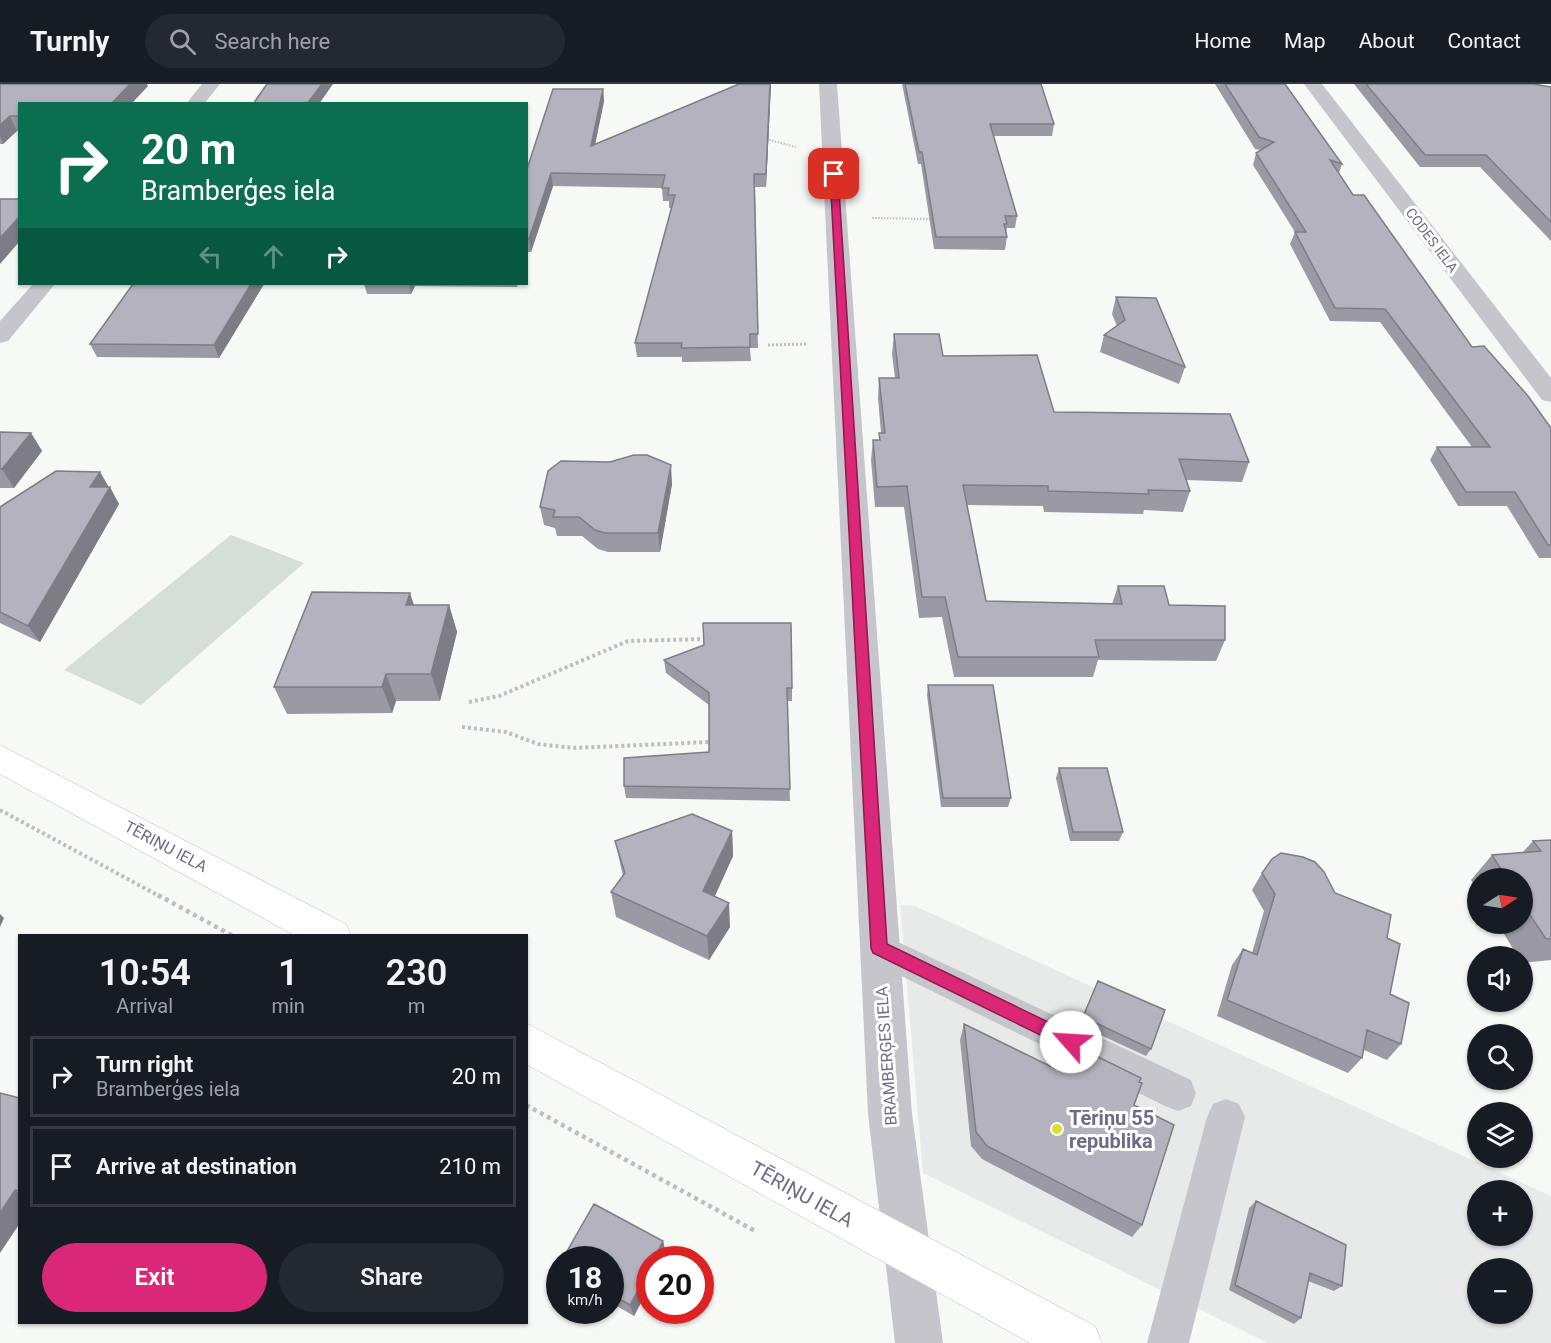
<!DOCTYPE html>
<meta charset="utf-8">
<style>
:root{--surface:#171b24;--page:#242831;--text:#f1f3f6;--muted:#9ea1a6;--line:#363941;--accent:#db2777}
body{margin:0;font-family:Roboto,sans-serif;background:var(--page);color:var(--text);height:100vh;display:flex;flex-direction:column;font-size:22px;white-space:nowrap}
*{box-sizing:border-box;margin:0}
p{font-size:20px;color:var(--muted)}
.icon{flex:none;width:33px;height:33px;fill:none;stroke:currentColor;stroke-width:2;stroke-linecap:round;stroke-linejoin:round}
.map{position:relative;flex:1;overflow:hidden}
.panel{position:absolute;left:18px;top:850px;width:510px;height:390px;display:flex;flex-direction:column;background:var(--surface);border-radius:0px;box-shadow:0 2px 4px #0004}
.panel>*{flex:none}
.banner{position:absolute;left:18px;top:18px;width:510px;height:183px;border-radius:0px;box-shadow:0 2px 4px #0004;background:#0b6e4f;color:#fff;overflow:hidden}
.needle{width:39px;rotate:78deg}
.buttons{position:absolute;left:1467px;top:784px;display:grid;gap:12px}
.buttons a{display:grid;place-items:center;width:66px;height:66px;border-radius:50%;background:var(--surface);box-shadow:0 2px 4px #0004;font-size:30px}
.speed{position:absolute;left:546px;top:1162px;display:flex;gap:12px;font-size:30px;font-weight:700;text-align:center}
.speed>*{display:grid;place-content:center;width:78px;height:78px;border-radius:50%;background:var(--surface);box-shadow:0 2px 4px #0004;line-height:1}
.speed small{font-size:15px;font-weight:400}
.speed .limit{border:9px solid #d22;background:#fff;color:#111}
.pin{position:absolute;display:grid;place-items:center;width:51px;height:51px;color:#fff;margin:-26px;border-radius:12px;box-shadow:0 3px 9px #0006}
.me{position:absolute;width:66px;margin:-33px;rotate:296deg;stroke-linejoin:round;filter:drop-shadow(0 0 4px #0008)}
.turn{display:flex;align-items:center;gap:21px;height:126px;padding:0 24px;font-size:27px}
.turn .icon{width:78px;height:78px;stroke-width:2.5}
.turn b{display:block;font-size:42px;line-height:51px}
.lanes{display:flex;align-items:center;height:57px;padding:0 24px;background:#0003;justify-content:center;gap:30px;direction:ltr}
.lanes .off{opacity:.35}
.eta{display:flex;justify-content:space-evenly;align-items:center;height:102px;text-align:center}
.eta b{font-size:36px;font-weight:600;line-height:42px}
.primary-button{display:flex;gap:12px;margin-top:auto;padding:12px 24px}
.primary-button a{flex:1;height:69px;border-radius:36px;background:var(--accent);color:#fff;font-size:24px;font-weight:600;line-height:69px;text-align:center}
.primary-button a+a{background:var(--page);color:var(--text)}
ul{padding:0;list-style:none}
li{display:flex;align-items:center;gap:18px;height:81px;margin:0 12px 9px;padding:0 12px;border:3px solid var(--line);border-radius:0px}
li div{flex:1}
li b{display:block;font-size:22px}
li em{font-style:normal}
header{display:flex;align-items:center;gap:36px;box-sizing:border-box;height:84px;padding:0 30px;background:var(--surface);border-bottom:2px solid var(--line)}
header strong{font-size:28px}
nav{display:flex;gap:33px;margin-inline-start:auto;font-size:21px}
.search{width:420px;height:54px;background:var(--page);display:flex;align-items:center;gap:15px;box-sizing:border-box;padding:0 21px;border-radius:33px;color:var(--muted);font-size:22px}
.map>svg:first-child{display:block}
.built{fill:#e8eaea;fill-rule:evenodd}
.green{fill:#d6deda}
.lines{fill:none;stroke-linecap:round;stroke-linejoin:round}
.primary-casing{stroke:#bcbac2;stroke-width:1}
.path-far3{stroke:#bebdc2;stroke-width:2;stroke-dasharray:1.5 1.5;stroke-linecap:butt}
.path-far2{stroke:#bebdc2;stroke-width:3;stroke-dasharray:2 2;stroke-linecap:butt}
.path-far1{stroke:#bebdc2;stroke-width:4;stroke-dasharray:3 3;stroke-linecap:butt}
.path{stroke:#bebdc2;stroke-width:4.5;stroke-dasharray:4 4;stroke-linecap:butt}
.lane{fill:#c7c5cc;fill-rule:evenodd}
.street{fill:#c7c5cc;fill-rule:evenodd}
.primary{fill:#fff;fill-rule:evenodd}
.wall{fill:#9b99a3}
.shaded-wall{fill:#7e7d85}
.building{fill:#b4b2be;stroke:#7e7d85;stroke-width:1.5}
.route{fill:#db2777;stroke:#8e194d;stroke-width:1.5}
.poi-dot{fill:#d9df31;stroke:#fff;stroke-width:2}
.labels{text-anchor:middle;stroke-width:6;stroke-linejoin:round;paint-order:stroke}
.far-street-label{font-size:14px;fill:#706987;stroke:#fff}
.street-label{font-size:16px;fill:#706987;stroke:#fff}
.near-poi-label{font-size:20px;font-weight:bold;fill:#706987;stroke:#fff;text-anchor:start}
.near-street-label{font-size:20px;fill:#706987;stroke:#fff}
</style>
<header>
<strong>Turnly</strong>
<div class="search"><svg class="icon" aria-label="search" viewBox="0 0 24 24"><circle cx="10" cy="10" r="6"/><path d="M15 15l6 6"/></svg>Search here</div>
<nav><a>Home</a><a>Map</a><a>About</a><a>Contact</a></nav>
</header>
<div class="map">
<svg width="1551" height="1259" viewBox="0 0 1551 1259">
<rect width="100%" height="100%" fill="#f7f9f7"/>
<path class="built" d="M900 821 915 822 1551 1112V1259H1268L923 1089ZM1478 1107H1522V1152H1478ZM1478 1185H1522V1230H1478Z"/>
<path class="green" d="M231 451 304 479 141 621 64 586Z"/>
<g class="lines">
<defs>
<path id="primary" d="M0 661 346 840 351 852H296L0 690Z
M526 939 1095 1242 1102 1259H1030L526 980Z"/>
</defs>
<use href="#primary" class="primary-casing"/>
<path class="path-far3" d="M766 55 796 63
M872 134 934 135"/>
<path class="path-far2" d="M768 261 807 260"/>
<path class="path-far1" d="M469 618 499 612 628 557 704 555
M462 643 506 648 538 660 573 664 710 658
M0 726 161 813"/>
<path class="path" d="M158 811 233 852
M526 1021 757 1148"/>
<path class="lane" d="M879 849 1191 996 1196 1009 1191 1022 1178 1027 1165 1022 867 875 862 864 867 853Z
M1226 1015 1239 1020 1245 1033 1189 1259H1147L1207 1033 1213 1020Z"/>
<path class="street" d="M202 0H220L204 20H186Z
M819 0H837L912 1030 943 1259H895L868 1030Z
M1304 0H1322L1551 294V318L1542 316Z
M33 200H55L8 257 0 259V237Z"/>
<use href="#primary" class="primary"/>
</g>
<path class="wall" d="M0 0 148 2 131 20H20V47H17L3 60H0Z
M739 0H771L766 103H755L758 264H750L751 277 682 278V273H637L635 259 672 124H669V117H663L662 104 553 102 531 168H526V88L603 5 604 17 595 61Z
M902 0H1041L1054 40 1052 52H994L1017 132 1015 144H1007L1006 148 1007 153 1005 166 934 165 921 80H918Z
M1215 0H1285L1342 80 1339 89 1353 111 1472 263 1551 344V474H1539L1507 422H1458L1430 376 1437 363H1472L1380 238 1330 237 1290 160 1295 148 1253 81 1256 69 1261 66 1255 65Z
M1354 0H1533L1551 3V157L1480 83H1420Z
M264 200 219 274 97 273 90 260Z
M364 200H518L517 203 415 202 411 210H367Z
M1116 213 1185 283 1179 300 1100 268 1104 251 1117 242 1112 230Z
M894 250 943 272 1054 328 1249 378 1242 398 1186 396 1190 407 1183 428 1144 426 1143 430 1044 428 1043 422 967 421 986 517 1112 520 1118 502 1169 521 1225 556 1216 577 1098 576 1093 593H954L942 533 919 534 904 423H875L871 376 873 356H879V349H881L878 314 879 294H895L892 270Z
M0 348 31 349 42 367 14 404H0Z
M100 388 119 420 40 558 0 539V423Z
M672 400 660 468H608L598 465 582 452H557L555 444 544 441 540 423Z
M414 521H449L457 548 440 617H396L392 629 287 630 274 603Z
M664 576 792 604V617H787L790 717 626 714 624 702 709 668V621L666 589Z
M928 601 1011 714 1008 723H941L927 611Z
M1059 684 1123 748 1119 757H1070L1056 694Z
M732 747 733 772 715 812 730 843 709 876 616 833 611 808 623 792 615 757Z
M1551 756V876L1522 879V873H1518L1498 840H1522V795H1478V807L1471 796 1492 771 1522 769 1533 757Z
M1262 789 1335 809 1387 854 1390 910 1401 960 1387 976 1364 966 1362 974 1348 989 1217 932 1232 881 1243 865 1252 869 1264 827 1252 806Z
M1098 897 1151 965 1146 972 1079 941Z
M964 940 1060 987 1134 1021 1142 1141 1132 1153 982 1075 971 1062 960 956Z
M1256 1117 1342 1202 1334 1207 1308 1197 1301 1234 1294 1240 1229 1206 1249 1124Z
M663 1157 666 1169 634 1232 610 1218V1176Z"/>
<path class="shaded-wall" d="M130 0H147L148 2 131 20H111Z
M322 0H333L319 20H307Z
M770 0H771L766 103V90Z
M603 5 604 17 592 75 591 62Z
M10 32 17 47 3 60 0 53V41Z
M551 89 553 102 531 168 529 155Z
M20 132V157L0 180V154Z
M251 200H264L219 274 214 261Z
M409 200H414L415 202 411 210Z
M31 349 42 367 14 404 2 385Z
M671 381 672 400 660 468 658 449Z
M100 388 109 404 90 403Z
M110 403 119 420 40 558 28 542Z
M410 509 419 536 406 521Z
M449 521 457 548 440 617 431 590Z
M386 590 396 617 392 629 382 603Z
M732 747 733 772 706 831 703 807Z
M729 819 730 843 709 876 707 852Z
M0 830 4 834 0 843Z
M15 1106 20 1109V1139L0 1169V1129Z
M663 1157 666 1169 663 1176H653Z
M650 1184V1202L634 1232 630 1221Z"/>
<path class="building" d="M0 0H130L111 20H20V32H10L0 41Z
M267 0H322L307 20H253Z
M739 0H770L766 90H754L758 250H750V263L681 264 682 259H635L675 111H668L669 104H662L665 91 551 89 529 155H526V88L553 5H603L591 62Z
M905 0H1041L1054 40H990L1017 132H1005L1007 140H1004L1007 153H936L922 68H919Z
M1225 0H1285L1342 80 1330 76 1353 111H1364L1472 263 1484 262 1528 312 1551 344V461H1548L1515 408H1466L1437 363H1490L1385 225 1335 224 1295 148H1306L1256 69 1274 58 1259 53Z
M1366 0H1533L1551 3V138L1486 71H1425Z
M0 115H20V132L0 154Z
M133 200H251L214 261 90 260Z
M1116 213 1156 214 1185 283 1104 251 1125 236Z
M894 250H939L943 272 1037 271 1054 328 1230 330 1249 378 1179 375 1190 407 1148 406 1149 410 1048 407V402L963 401 986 517 1122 520 1118 502H1164L1169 521 1225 522V556H1095L1099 573H958L945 513H922L907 402 877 403 873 356H880L879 349H885L879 294H899Z
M0 348 31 349 2 385H0Z
M634 371H647L671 381 658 449H605L595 446 579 433H553L555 426 540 423 548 387 561 377 610 378Z
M56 387 100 388 90 403H110L28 542 0 528V423Z
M312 508 410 509 406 521H449L431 590H386L382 603H274Z
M703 539H791L792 604H787L790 705 624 702V674L709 668V609L664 576 704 561Z
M928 601H993L1011 714H943Z
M1059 684H1107L1123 748H1073Z
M692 730 732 747 703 807 729 819 707 852 611 808 625 789 615 757Z
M1551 756V855H1546L1522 819V795H1507L1492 771 1541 767 1533 757Z
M1281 769 1303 773 1315 778 1324 788 1335 809 1391 831 1387 854 1400 860 1390 910 1409 919 1401 960 1367 946 1362 974 1227 916 1243 865 1257 871 1275 810 1262 789 1272 775Z
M1098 897 1165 926 1151 965 1083 933Z
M964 940 1060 987 1072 960 1141 994 1139 998 1142 999 1134 1021 1174 1041 1142 1141 987 1062 976 1048Z
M0 1009 20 1014V1107L15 1106 0 1129Z
M1256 1117 1346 1161 1342 1202 1310 1189 1301 1234 1235 1201Z
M594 1120 663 1157 653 1176H650V1184L630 1221 610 1210V1176H562Z"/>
<path class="route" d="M834 87 838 90 887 860 1077 952 1080 958 1077 963 1071 966 873 869 871 864 830 90Z"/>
<circle class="poi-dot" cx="1057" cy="1045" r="6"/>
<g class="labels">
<g class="far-street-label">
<text transform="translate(1432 156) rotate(53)" y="5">CODES IELA</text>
</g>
<g class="street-label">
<text transform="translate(166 762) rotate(28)" y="6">TĒRIŅU IELA</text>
<text transform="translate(886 972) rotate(-94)" y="6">BRAMBERĢES IELA</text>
</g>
<g class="near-poi-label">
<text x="1069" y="1041">Tēriņu 55<tspan x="1069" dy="23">republika</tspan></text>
</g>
<g class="near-street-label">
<text transform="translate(802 1110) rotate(29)" y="7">TĒRIŅU IELA</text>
</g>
</g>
</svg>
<div class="buttons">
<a><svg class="needle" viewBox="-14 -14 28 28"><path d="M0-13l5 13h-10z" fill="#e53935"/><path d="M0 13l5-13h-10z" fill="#9ea1a6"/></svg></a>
<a><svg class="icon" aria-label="sound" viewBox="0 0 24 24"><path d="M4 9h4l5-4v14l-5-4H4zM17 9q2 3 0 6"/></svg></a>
<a><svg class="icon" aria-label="search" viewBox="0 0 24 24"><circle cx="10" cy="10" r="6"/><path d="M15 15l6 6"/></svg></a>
<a><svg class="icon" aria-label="layers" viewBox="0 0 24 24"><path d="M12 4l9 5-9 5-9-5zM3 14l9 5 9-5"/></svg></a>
<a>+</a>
<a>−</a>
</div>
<div class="speed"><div>18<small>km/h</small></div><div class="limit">20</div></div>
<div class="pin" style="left:834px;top:90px;background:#d93025"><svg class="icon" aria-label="arrive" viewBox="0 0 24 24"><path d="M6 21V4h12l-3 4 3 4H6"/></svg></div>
<svg class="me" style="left:1071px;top:958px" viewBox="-20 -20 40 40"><circle r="19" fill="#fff"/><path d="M0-13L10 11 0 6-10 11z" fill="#db2777"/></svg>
<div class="banner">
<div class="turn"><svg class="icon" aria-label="right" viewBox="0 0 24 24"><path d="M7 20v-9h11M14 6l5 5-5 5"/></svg><div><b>20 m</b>Bramberģes iela</div></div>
<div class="lanes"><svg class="icon off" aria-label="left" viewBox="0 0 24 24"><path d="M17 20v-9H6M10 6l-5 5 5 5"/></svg><svg class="icon off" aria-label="ahead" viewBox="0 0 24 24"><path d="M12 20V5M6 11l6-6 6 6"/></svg><svg class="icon" aria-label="right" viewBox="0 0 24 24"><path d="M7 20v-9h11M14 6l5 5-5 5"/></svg></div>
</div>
<section class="panel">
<div class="eta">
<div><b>10:54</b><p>Arrival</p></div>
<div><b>1</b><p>min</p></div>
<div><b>230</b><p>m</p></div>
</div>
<ul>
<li><svg class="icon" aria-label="right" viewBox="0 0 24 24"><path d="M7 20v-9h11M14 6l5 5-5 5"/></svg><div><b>Turn right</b><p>Bramberģes iela</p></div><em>20 m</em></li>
<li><svg class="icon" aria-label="arrive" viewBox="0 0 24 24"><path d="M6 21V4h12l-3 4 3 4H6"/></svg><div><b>Arrive at destination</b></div><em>210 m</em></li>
</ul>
<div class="primary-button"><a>Exit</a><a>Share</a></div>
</section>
</div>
